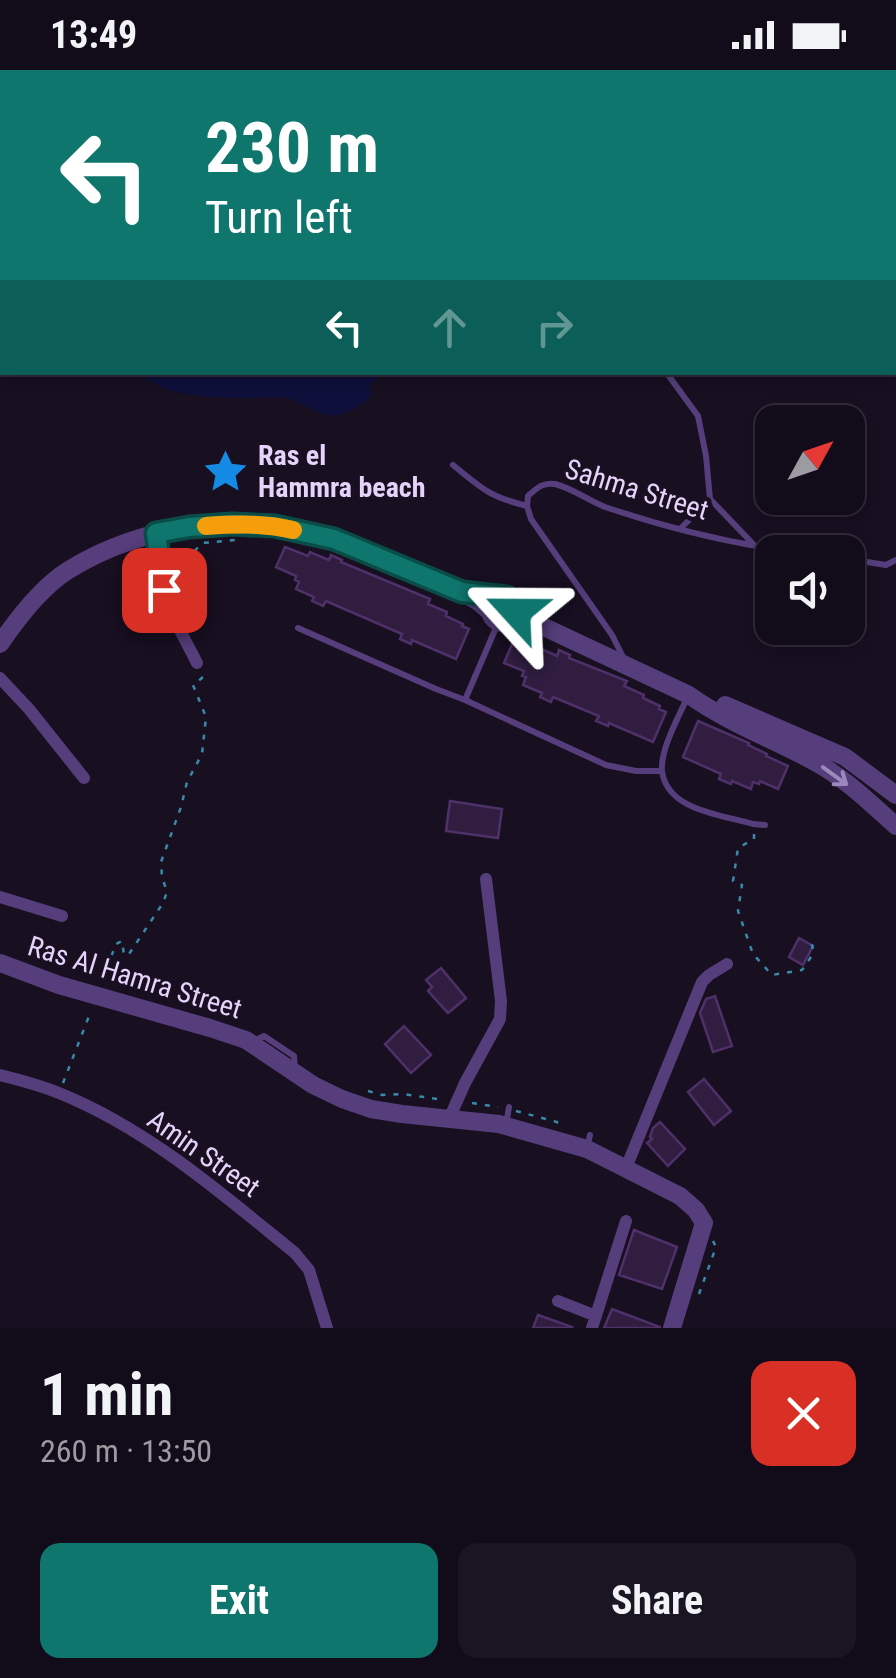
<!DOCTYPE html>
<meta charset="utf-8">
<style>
:root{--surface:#120b19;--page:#1b1422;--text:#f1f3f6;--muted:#9c9ba2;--line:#312b38;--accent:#0f766e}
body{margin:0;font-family:"Roboto Condensed",sans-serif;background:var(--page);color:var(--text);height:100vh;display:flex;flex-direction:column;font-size:38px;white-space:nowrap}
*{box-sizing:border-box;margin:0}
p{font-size:32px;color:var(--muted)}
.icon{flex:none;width:55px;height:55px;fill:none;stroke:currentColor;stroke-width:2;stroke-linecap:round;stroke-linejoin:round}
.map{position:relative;height:1258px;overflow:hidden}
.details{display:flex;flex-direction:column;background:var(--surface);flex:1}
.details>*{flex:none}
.hud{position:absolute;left:0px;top:0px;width:898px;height:305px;box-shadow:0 5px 15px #0003,0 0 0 2px var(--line);background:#0f766e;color:#fff;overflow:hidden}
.needle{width:65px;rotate:50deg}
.buttons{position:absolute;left:755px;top:335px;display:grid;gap:20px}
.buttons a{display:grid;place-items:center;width:110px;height:110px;border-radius:20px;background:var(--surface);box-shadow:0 5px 15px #0003,0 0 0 2px var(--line);font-size:50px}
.pin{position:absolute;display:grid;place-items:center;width:85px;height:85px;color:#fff;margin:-42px;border-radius:20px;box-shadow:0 5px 15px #0006}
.me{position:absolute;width:110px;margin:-55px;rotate:294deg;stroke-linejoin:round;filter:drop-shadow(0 0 8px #0008)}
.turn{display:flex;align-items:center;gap:35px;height:210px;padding:0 40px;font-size:45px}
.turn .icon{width:130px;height:130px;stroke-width:2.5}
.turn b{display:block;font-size:70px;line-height:85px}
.lanes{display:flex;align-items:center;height:95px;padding:0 40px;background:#0003;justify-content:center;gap:50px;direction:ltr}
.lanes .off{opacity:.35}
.round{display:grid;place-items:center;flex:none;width:105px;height:105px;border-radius:20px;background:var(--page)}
.summary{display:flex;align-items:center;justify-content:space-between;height:170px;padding:0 40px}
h1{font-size:60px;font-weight:700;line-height:75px}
.primary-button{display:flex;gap:20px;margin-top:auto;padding:20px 40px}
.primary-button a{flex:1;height:115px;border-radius:20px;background:var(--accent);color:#fff;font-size:40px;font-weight:700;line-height:115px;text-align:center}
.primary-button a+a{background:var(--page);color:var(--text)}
.status{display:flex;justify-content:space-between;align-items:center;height:70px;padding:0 50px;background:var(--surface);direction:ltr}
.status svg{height:28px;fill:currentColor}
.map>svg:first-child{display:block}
.water{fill:#0e0f3b}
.building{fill:#301d40;stroke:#4f316a;stroke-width:2.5}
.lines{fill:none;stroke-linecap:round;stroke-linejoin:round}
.path{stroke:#398aa9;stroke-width:2.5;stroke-dasharray:5 8;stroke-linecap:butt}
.service{stroke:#553e7b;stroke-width:6}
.minor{stroke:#553e7b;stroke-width:12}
.tertiary{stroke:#553e7b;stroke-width:18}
.oneway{stroke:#9d88bb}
.route-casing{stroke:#0a4d48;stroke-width:25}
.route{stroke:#0f766e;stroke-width:18}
.slow{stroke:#f59e0b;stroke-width:18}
.labels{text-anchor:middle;stroke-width:9;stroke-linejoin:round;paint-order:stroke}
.poi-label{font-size:28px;font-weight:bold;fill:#e5d3fb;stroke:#180f21;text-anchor:start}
.street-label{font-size:28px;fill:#e5d3fb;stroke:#180f21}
</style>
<div class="status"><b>13:49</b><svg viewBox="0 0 49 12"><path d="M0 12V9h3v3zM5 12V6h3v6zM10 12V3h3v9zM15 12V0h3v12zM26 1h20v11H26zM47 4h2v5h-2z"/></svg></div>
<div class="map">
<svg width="896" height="1258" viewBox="0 0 896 1258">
<rect width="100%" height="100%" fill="#180f21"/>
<path class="water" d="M0 0H692L693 2H2V298L0 297Z
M771 0H896V105L895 2H768Z
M140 303H382L370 314 371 326C361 336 345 347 329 345 314 343 300 330 285 328 275 326 263 328 253 328 219 328 165 328 140 303Z"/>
<path class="building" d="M285 477 308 486 310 482 329 490 331 485 342 490 341 492 430 529 428 534 447 542 446 546 463 554 462 556 469 559 456 589 412 570 411 574 400 569 402 564 326 531 323 536 312 531 314 527 296 519 299 512 295 510 296 506 276 497Z
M513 572 535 582 537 577 557 586 559 580 570 585 569 588 627 611 624 616 644 625 643 628 660 636 659 639 666 642 653 672 609 653 608 656 596 651 599 646 553 627 551 632 540 627 542 623 523 615 526 607 522 606 524 601 504 593Z
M698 651 749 673 748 675 767 684 766 686 788 696 778 719 760 711 759 714 753 712 751 719 732 711 731 714 719 709 721 704 683 687Z
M450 731 502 739 498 768 446 761Z
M799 868 813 876 803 895 789 887Z
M441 898 466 928 448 943 428 921 432 917 426 910Z
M715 926 732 976 713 982 700 943 706 929Z
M404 956 431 985 411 1003 385 974Z
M704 1009 731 1041 714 1055 688 1022Z
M660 1052 685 1079 668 1096 647 1073 652 1069 650 1067 653 1058Z
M634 1160 677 1177 662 1219 619 1205Z
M612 1239 660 1257V1258H604Z
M538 1245 572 1257 571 1258H533Z"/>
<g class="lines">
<path class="path" d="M171 490 190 486 202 473 236 470
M754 764V769L738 778 733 811 742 815 738 841 753 884 772 905 802 900C810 889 818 880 808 868
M102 910 116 874 122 871 124 885 129 884 163 833 167 822 162 807 161 792 181 737 187 712 202 684 206 647 193 615 202 608 201 605
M63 1013 91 941
M368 1021 382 1025 403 1024 444 1030
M472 1033 498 1037
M516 1041 557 1052 558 1057
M699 1224 716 1177 713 1171"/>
<path class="service" d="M666 302 698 346 706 386 710 429 681 458
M453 395C482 419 490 427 527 436
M710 429 755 476
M848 489 886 495 896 490
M298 558 436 619 465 630 606 695 636 701H662
M625 591 612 565 531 449 527 436 528 426C537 418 543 412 555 414 572 418 589 431 605 437 667 458 732 474 796 482
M688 626C679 646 660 680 662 701 667 741 723 745 753 754L765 755
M465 630 498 553
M256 970 264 966 294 986 295 998
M506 1055 509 1037
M587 1078 590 1065"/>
<path class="minor" d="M157 463 160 500 168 537 197 593
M0 608 29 639 84 708
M0 827 62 846
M0 1005C20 1010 40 1015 59 1023 148 1059 221 1123 295 1183L309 1200 327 1258
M449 1049 465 1013 500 949 501 931 486 809
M626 1098 702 912 709 905 727 894
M558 1231 596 1246
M592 1258 626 1151"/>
<path class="tertiary" d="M490 540a13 13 0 1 1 26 0a13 13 0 1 1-26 0Z
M516 537 544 557 689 625C728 653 773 669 815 692 845 708 870 733 896 756
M0 574C17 549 41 518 67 501 145 452 246 442 334 469 348 473 362 481 376 487 405 498 433 510 461 522L477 531 490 542
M725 635 845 687 896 725
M0 893 59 915 210 958 246 970 313 1015 342 1029 371 1039 402 1044 499 1054 587 1079 680 1126 696 1140 704 1153 672 1258"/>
</g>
<defs><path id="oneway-shaft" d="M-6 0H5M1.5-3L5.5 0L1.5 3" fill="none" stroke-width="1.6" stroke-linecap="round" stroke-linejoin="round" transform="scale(2.5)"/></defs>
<use class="oneway" href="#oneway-shaft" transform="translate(835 706) rotate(36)"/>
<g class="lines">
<defs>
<path id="route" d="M164 520 156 463 189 457 232 454 275 456 334 469 462 522 507 527 514 533 516 542"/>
</defs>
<use href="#route" class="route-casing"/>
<use href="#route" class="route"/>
<path class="slow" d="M206 456C235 454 264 453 293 460"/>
</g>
<defs>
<symbol id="sight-bare" viewBox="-9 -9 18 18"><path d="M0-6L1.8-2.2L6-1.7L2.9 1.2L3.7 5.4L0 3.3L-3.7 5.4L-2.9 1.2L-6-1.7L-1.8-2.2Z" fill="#158ae5" stroke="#180f21" stroke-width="2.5" paint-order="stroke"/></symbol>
</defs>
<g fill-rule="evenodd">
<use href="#sight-bare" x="194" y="370" width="63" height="63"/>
</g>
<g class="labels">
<g class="poi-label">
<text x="258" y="395">Ras el<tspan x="258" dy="32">Hammra beach</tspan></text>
</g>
<g class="street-label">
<text transform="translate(637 419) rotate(17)" y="10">Sahma Street</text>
<text transform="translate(135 907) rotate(17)" y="10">Ras Al Hamra Street</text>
<text transform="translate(204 1083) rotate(35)" y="10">Amin Street</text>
</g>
</g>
</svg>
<div class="buttons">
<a><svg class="needle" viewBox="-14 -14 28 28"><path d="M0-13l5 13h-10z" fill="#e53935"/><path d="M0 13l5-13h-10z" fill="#9c9ba2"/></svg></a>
<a><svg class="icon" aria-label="sound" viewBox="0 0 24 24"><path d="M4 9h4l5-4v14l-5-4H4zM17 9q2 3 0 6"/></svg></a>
</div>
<div class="pin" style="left:164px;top:520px;background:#d93025"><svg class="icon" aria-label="arrive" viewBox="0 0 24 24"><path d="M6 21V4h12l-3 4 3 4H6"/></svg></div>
<svg class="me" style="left:516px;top:542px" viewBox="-20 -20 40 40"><path d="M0-17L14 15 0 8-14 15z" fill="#0f766e" stroke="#fff" stroke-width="4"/></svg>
<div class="hud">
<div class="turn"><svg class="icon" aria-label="left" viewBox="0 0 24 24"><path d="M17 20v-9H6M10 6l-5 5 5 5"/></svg><div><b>230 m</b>Turn left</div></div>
<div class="lanes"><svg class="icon" aria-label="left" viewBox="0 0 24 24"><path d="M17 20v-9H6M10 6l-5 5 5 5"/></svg><svg class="icon off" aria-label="ahead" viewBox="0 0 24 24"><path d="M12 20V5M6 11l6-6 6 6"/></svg><svg class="icon off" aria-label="right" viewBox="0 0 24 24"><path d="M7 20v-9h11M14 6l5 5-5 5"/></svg></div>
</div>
</div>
<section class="details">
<div class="summary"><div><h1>1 min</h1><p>260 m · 13:50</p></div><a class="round" style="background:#d93025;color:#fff"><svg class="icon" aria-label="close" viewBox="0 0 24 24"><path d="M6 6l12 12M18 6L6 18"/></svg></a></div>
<div class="primary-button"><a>Exit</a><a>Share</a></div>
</section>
